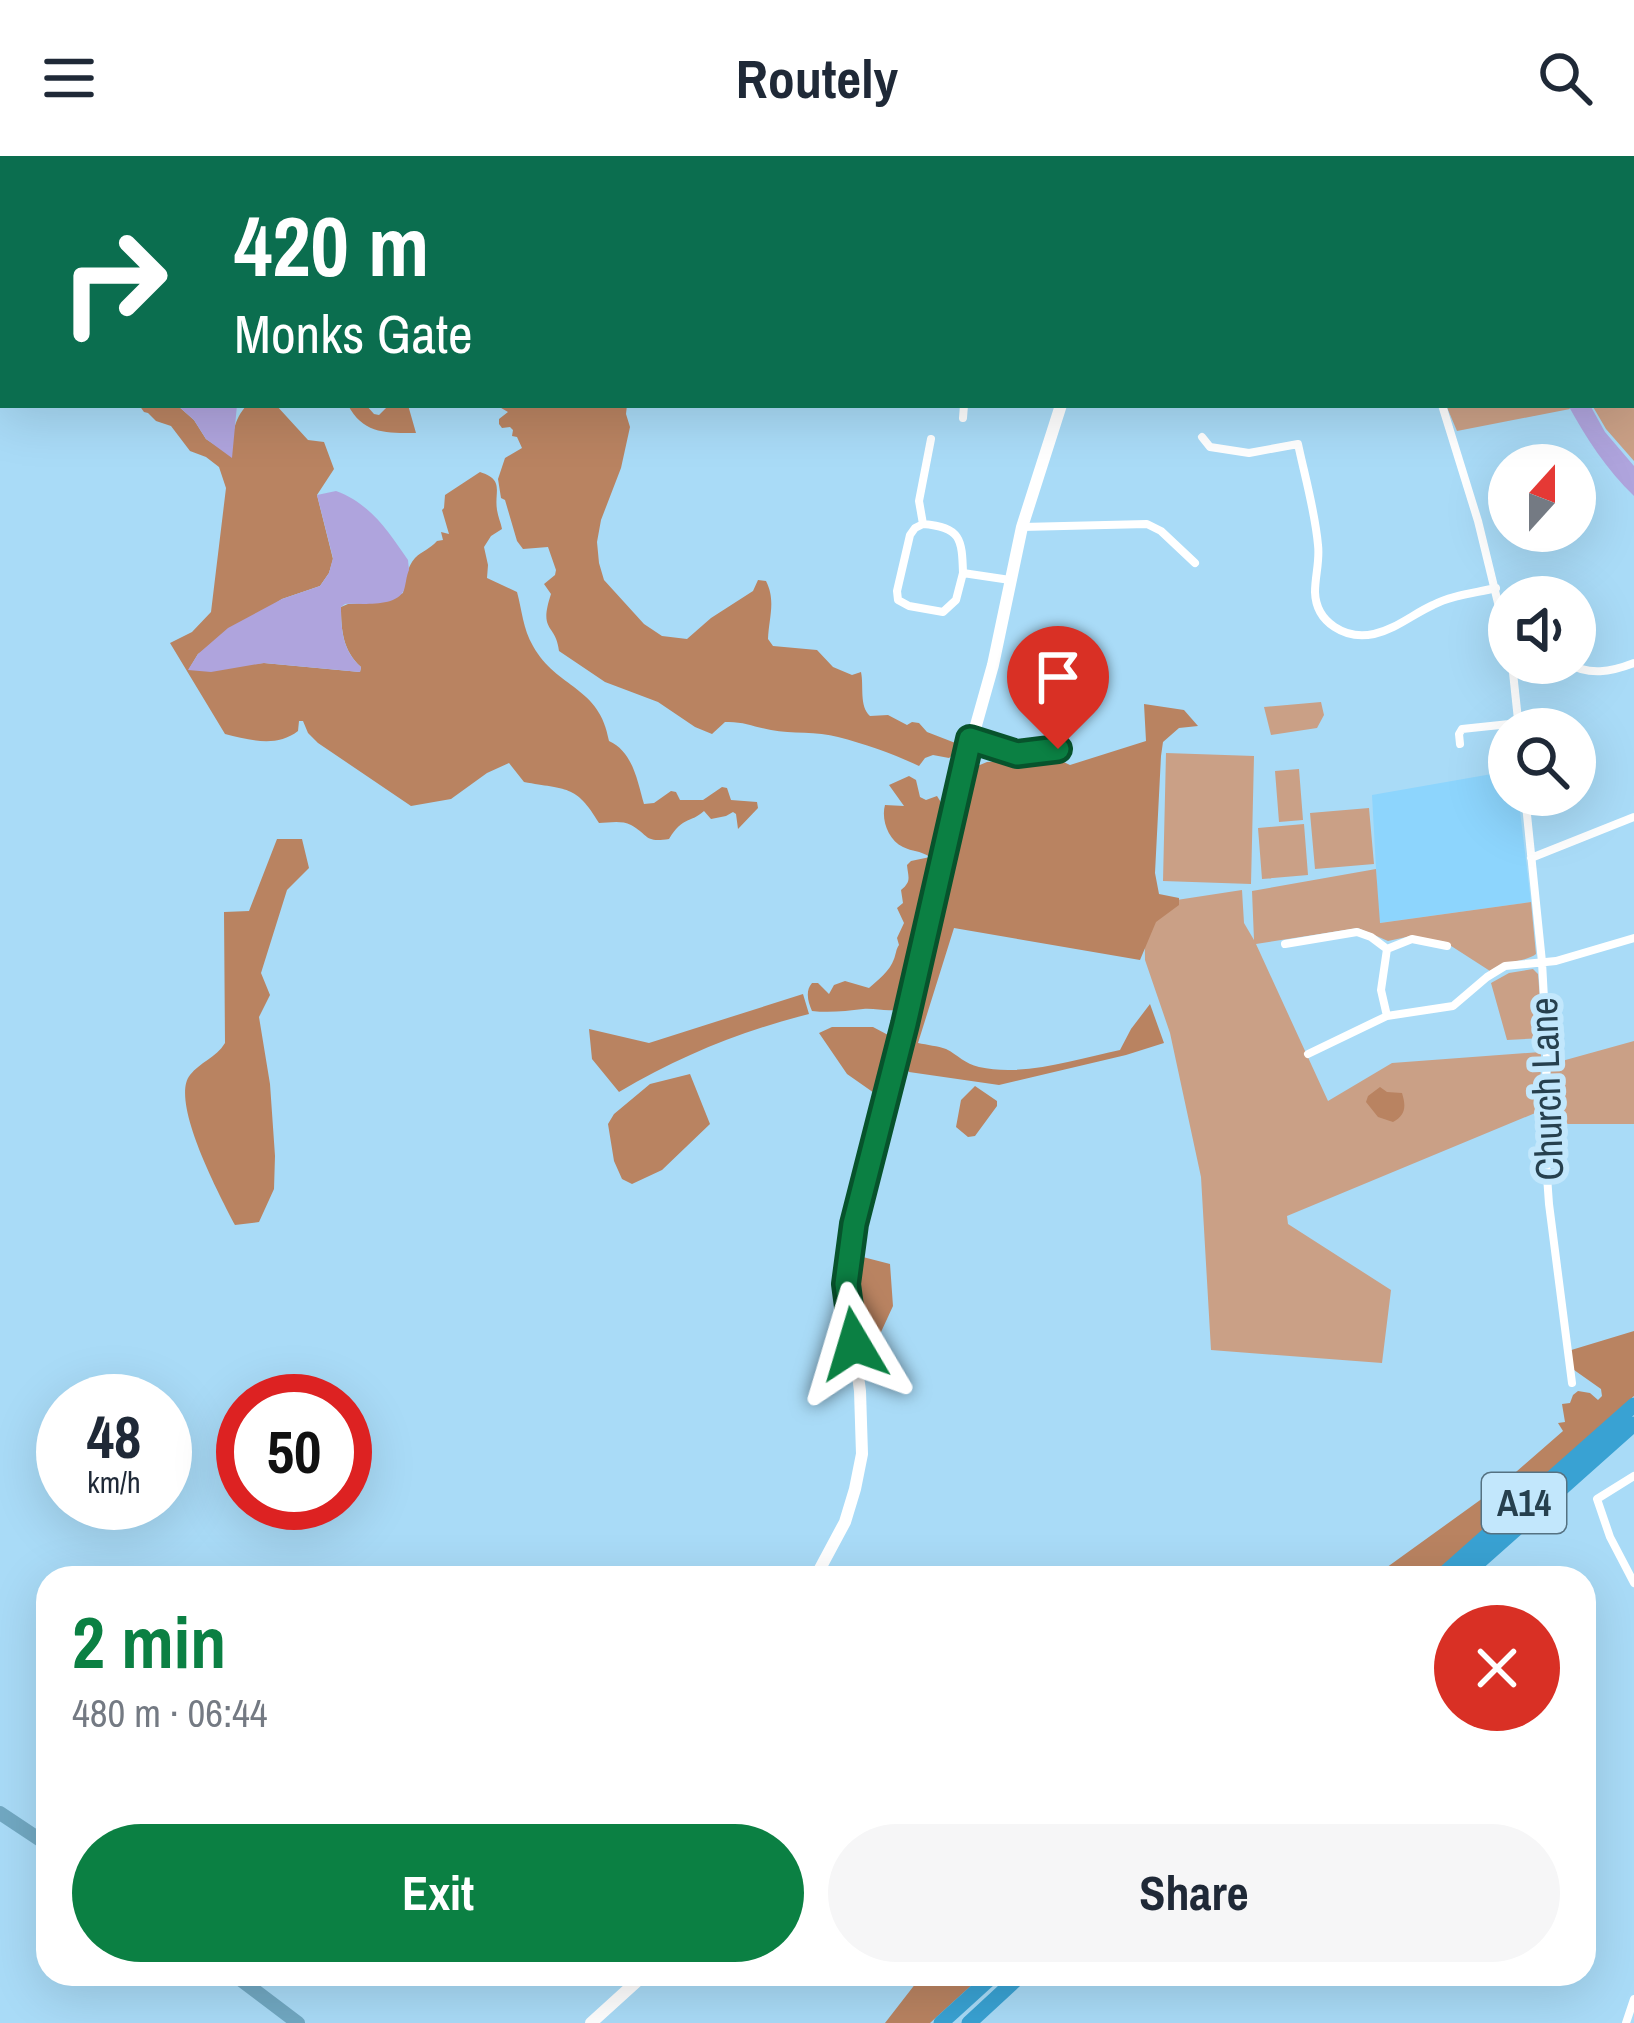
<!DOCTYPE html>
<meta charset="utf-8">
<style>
:root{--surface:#fff;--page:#f6f6f7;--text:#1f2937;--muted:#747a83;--accent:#0b8043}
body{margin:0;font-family:"Archivo Narrow",sans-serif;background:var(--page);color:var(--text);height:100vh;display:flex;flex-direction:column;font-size:45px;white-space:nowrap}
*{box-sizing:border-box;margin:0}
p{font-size:39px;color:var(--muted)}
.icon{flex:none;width:66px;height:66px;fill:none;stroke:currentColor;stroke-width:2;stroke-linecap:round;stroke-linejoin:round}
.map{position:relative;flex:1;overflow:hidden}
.details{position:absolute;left:36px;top:1410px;width:1560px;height:420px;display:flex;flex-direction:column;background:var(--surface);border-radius:36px;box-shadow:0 12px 48px #0002}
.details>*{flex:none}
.top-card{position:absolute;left:0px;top:0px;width:1635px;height:252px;box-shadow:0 12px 48px #0002;background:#0b6e4f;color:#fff;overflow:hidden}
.needle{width:78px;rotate:21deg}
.fabs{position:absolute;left:1488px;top:288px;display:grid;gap:24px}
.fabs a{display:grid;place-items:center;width:108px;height:108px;border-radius:50%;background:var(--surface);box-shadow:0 12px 48px #0002;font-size:60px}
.speed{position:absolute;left:36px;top:1218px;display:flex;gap:24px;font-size:60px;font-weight:700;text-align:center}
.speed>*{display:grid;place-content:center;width:156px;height:156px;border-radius:50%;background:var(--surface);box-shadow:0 12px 48px #0002;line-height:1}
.speed small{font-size:30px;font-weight:400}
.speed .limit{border:18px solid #d22;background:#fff;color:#111}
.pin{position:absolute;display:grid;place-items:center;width:102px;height:102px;color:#fff;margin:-123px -51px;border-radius:50% 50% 50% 0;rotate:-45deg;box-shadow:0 0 12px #0007}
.pin .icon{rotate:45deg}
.me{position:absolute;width:132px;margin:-66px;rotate:353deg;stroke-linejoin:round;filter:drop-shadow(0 0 9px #0008)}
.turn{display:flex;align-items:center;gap:42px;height:252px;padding:0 36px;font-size:54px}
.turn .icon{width:156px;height:156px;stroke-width:2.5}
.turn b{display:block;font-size:84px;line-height:102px}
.round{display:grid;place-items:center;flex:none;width:126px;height:126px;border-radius:63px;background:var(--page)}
.headline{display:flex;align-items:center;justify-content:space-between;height:204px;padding:0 36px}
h1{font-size:72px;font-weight:700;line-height:90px;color:var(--accent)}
.action{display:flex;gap:24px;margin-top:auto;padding:24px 36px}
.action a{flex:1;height:138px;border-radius:72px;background:var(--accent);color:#fff;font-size:48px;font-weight:700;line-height:138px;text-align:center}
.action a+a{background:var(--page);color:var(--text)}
header{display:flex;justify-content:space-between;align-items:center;height:156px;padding:0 36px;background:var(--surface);font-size:54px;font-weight:700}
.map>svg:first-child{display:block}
.built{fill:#8dd5fd}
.green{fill:#caa086}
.forest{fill:#b98361}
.water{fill:#afa4dd}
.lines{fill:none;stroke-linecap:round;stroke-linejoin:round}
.street{stroke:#fff;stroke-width:8}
.secondary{stroke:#fff;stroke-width:12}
.primary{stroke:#71a8c2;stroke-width:14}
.highway{stroke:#39a2d3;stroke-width:15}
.route-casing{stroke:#07532c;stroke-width:30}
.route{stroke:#0b8043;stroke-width:21}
.labels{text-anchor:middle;stroke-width:12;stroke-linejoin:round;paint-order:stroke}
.shield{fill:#c2e7fc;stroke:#557282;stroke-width:3}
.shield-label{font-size:36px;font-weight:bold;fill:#26404e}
.street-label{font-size:39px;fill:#26404e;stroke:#c2e7fc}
</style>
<header><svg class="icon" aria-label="menu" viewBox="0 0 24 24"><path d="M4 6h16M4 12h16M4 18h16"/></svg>Routely<svg class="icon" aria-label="search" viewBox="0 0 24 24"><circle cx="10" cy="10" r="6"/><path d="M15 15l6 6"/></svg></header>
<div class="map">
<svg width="1634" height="1867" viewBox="0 0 1634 1867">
<rect width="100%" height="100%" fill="#a9dbf7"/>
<path class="built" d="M1509 615V639H1518L1531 746 1379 767 1372 639Z"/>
<path class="green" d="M1632 152H1634V305L1606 273 1592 249H1632Z
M1446 249H1568L1570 253 1457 275Z
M1321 546 1324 559 1317 572 1271 579 1264 551Z
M1166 597 1254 600 1251 728 1163 725Z
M1299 613 1303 664 1279 666 1275 615Z
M1369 652 1374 708 1315 713 1310 657Z
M1304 668 1308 719 1262 723 1258 672Z
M1376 713 1380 767 1531 746 1536 798C1526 806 1504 805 1490 815L1445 786 1411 780 1388 785 1358 772 1256 788 1328 945 1392 907 1541 896 1540 955 1287 1060 1288 1068 1391 1134 1382 1207 1211 1194 1201 1021 1170 877 1145 804 1144 749 1242 734 1244 767 1254 784 1252 735Z
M1533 813 1538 818 1543 882 1507 884 1491 827 1509 817Z
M1634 885V968H1549L1551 908Z"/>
<path class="forest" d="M157 0H382L397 3H175Z
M139 249H177L194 264 206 283 232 300C232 280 233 264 247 249H276L308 284 324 286 334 313 317 339 333 403 329 417 320 430 282 443 198 498 189 513 264 507 360 516 361 511C343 495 341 474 341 451L348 448 382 446 403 437C405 425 407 411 415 402 422 395 430 393 437 385L443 384 441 376 449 378 442 354 444 352 445 339 480 316C505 324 494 335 497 354 498 361 501 367 502 373L491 380 484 391 488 409 487 422 517 436C522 454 523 473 533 490 557 533 600 530 609 585 633 596 637 624 644 648L654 647 671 635 676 636 680 644H703L722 631 727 632 731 644 757 646 758 652 738 673 736 658 733 656 726 660 711 663 704 655C689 668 683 660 669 683 644 687 649 679 631 669 621 664 608 667 599 667 576 628 566 634 524 626L509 607 487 617 451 643 411 650 318 587 308 577 303 565H299L298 575C276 592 250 584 225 578L170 487 192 476 211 456 226 332 219 311 206 301 190 295 171 270 156 265 148 257 144 256Z
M348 249H366L374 258 379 259 389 249H408L416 277C386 277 363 278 348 249Z
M496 249H627L626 258 630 271 621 312 601 364 597 386 599 407 604 424 644 468 662 480 687 483 711 462 753 435 758 424 766 425C776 445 769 461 768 483L773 490 817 494 833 511 852 519 861 516C864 530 859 550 870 560L888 559 907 569 912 566 919 567 927 576 958 588 959 594 949 602 933 599 925 602 919 610C894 598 865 588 838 581 817 575 792 578 771 574 754 571 743 565 725 566L712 578 695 571 658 546 605 526 559 495C556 467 538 477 551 438L544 428 555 419 556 414 548 391 523 393 517 385 505 344 501 342 498 323 505 302 522 292 517 281 512 280 513 274 510 271 502 272 499 268V263L508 256Z
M1144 548 1184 554 1198 570 1179 572 1163 586 1161 600 1155 717 1159 738 1179 742V749L1156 766 1140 804 954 772 918 887C927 889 938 890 946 893 958 899 965 908 979 911 1024 921 1076 903 1120 894L1131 873 1150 848 1164 887 1126 899 999 929 909 916 904 908 910 878 975 611 987 606 1053 601 1070 609 1146 585Z
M909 620 916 624 920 641 926 644 937 640 942 648 937 663 941 664 947 657 903 852C889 857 878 852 863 853 846 855 830 857 812 855 808 846 805 835 812 827H818L829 838 834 829 845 825 869 832C878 824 890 815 894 803 896 798 896 793 899 789L897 782 904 767 897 752 903 747 901 734C912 725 908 721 907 709L911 705 930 701C919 694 913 696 903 691 888 684 881 663 885 649L904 650 889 629Z
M277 683H302L309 712 287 734 261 817 270 839 259 861 270 928 275 1000 274 1033 259 1066 235 1069C221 1042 169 945 190 919 200 906 216 902 225 887L224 756 249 755Z
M803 838 809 858C741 875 680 900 619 936L592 903 589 873 649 887Z
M832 871H873L890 880 877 939 847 918 819 877Z
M690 918 710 968 662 1014 632 1028 622 1023 614 1005 608 968 614 958 650 928Z
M975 930 997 945V950L975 980 968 981 956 971 961 944Z
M1380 931 1387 936 1402 937C1406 950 1406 959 1393 966L1378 961 1366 946 1368 940Z
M859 1100 890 1108 893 1150 869 1202 860 1203 853 1144Z
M1634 1175V1240L1432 1422H1372L1501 1329 1563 1275 1558 1267 1565 1266 1562 1248 1570 1247 1573 1239 1578 1235 1590 1237 1598 1244 1602 1240 1601 1233 1567 1209 1568 1195Z
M923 1818H984L930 1867H885Z"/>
<path class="water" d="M177 249H237L232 302 206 283 194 264Z
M1568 249H1590L1605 276 1634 310V340C1607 314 1586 282 1568 249Z
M336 335C371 348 388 375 408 404L409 414C406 421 406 428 404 434 396 452 361 447 345 448L341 451C341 475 343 495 361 511L360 516 264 507 211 516 188 514 198 498 228 472 282 443 320 430 329 417 333 402 317 339Z"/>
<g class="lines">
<path class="street" d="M1442 249 1478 365 1509 492
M963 262 964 249
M1202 281 1210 291 1249 297 1298 288C1305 321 1315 355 1318 389 1320 405 1315 420 1315 436 1316 467 1346 484 1374 478 1396 473 1413 458 1433 449 1452 439 1475 437 1496 432
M931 283 919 345 923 368C961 371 962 383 963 417L1010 424
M923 368 915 372 910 379 897 435 898 444 909 450 943 456 956 444 963 417
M1022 371 1147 368 1161 375 1195 407
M1512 507 1519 573
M1567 507C1589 520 1611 516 1634 507
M972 583 1017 598 1058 593
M1460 588 1459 578 1462 573 1519 567
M1525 639 1542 806 1547 898 1544 978 1549 1048 1572 1227
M1531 702 1634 661
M1285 788 1357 776 1371 781 1387 793
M1387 860 1381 834 1387 793 1412 783 1447 790
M1308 898 1387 860 1453 850 1487 821 1505 810 1556 805 1634 782
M1634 1320 1597 1343 1610 1381 1634 1427
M1626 1867 1634 1843"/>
<path class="secondary" d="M382 0 397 3
M1142 3 1143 0
M1632 142 1634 141
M815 1422 845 1366 855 1333 862 1298 860 1235 846 1128 854 1068 905 868 951 658 993 509 1022 371 1061 249
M591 1867 645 1818"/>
<path class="primary" d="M0 1657 48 1689
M233 1818 298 1867"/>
<path class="highway" d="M1439 1422 1634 1249
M1461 1422 1634 1268
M941 1867 995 1818
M969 1867 1022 1818"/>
</g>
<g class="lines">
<defs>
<path id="route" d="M854 1188 846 1128 854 1068 905 868 970 583 1017 598 1058 593"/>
</defs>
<use href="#route" class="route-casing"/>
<use href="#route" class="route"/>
</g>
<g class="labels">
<rect class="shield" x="1482" y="1317" width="84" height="60" rx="9"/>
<g class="shield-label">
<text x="1524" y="1360">A14</text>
</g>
<g class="street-label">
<text transform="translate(1546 933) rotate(-92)" y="14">Church Lane</text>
</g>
</g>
</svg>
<div class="fabs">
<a><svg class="needle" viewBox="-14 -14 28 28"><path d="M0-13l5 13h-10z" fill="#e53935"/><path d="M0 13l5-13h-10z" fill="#747a83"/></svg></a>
<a><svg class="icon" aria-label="sound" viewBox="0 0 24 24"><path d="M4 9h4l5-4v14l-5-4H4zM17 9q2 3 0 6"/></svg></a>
<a><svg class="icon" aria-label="search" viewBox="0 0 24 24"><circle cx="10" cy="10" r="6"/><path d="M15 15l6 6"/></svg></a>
</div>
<div class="speed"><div>48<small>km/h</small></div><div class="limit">50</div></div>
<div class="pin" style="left:1058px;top:593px;background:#d93025"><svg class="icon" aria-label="arrive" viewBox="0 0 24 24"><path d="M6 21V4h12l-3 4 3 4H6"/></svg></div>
<svg class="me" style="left:854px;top:1188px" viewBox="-20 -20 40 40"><path d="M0-17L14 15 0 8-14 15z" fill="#0b8043" stroke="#fff" stroke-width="4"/></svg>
<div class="top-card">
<div class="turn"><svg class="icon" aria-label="right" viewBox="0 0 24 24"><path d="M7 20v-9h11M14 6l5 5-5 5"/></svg><div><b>420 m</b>Monks Gate</div></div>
</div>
<section class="details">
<div class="headline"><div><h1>2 min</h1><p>480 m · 06:44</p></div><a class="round" style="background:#d93025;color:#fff"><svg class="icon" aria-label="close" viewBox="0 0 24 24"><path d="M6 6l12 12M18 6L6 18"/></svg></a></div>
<div class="action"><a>Exit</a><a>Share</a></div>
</section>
</div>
